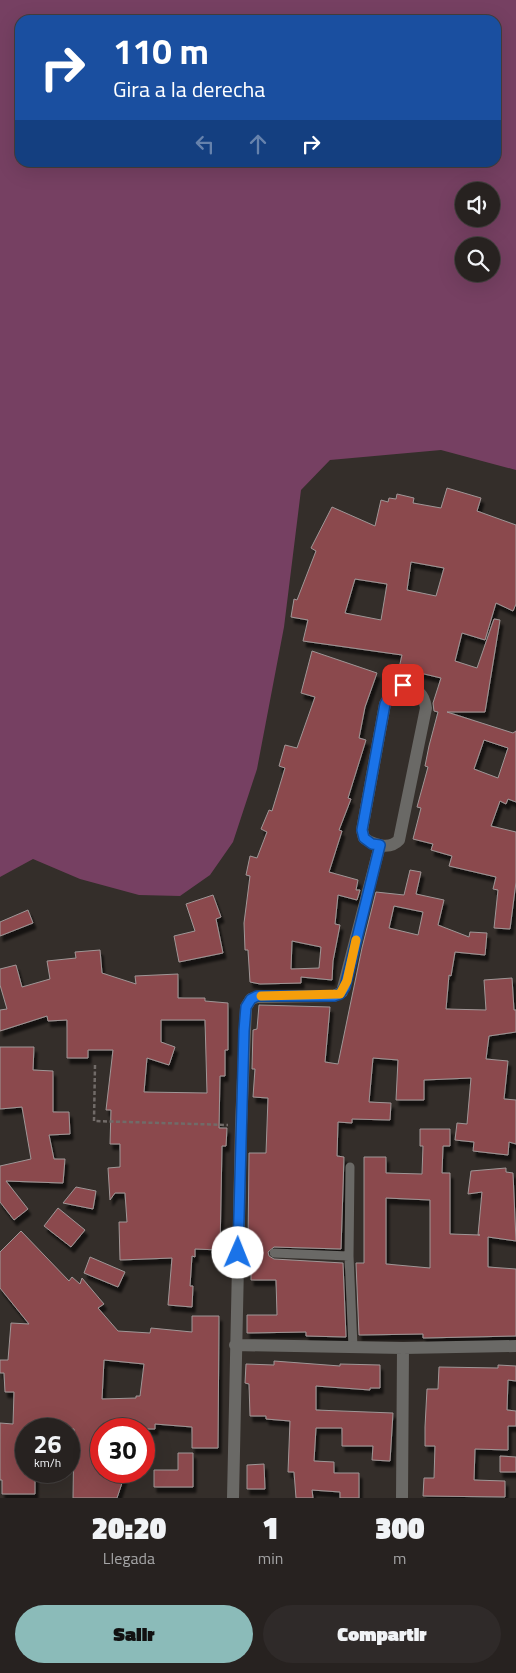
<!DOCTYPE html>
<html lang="es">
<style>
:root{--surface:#272220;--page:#2f2a29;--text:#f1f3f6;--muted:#a4a4a5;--line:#433f3e;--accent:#8bbbb9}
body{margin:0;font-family:"Titillium Web",sans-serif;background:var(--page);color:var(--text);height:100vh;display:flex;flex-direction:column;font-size:19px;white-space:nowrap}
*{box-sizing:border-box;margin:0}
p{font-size:16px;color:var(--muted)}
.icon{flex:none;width:28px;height:28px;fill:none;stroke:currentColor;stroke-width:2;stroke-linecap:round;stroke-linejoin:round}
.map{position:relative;height:1498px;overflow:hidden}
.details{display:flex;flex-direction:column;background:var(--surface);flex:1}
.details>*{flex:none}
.hud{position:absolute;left:15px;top:15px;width:486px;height:152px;border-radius:15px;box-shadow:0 5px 20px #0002,0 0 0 1px var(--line);background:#1a4fa0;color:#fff;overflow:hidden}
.fabs{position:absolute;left:455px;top:182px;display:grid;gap:10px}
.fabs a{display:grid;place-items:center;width:45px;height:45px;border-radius:50%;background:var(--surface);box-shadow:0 5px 20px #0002,0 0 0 1px var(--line);font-size:25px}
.speed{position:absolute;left:15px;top:1418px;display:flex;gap:10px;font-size:25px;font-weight:700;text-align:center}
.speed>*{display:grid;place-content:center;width:65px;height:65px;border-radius:50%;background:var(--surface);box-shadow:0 5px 20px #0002,0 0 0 1px var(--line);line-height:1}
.speed small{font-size:12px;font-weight:400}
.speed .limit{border:8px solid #d22;background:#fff;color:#111}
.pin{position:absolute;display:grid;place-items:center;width:42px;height:42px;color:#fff;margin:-21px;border-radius:10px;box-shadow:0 2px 8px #0006}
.me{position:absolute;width:55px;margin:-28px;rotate:1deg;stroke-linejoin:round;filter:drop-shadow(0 0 4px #0008)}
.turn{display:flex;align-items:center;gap:18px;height:105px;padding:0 15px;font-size:22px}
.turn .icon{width:65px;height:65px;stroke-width:2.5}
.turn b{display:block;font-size:35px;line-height:42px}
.lanes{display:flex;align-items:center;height:48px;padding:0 15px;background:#0003;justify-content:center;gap:25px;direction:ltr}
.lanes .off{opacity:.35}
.eta{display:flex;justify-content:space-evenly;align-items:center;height:85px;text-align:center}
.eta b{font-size:30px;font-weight:800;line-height:35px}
.button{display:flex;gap:10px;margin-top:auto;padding:10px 15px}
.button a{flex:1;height:58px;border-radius:30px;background:var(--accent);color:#111;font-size:20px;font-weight:800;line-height:58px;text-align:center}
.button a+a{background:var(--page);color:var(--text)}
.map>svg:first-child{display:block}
.water{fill:#764062;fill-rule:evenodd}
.building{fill:#8b4a4e;stroke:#9f9696;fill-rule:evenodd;filter:url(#shadow)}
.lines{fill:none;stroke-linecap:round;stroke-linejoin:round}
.path{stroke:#716b68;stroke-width:2.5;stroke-dasharray:4 2.5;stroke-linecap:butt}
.service{stroke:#6a6966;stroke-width:9}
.minor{stroke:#6a6966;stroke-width:12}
.route-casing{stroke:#114b97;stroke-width:12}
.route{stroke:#1a73e8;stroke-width:9}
.slow{stroke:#f59e0b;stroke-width:9}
</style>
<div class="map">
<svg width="516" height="1498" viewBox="0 0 516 1498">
<defs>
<filter id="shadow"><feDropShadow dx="3" dy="5.5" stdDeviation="1" flood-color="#0009"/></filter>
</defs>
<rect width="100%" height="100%" fill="#342e2a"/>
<path class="water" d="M0 0H516V470L441 450 330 460 301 490 284 627 257 769 233 842 210 875 180 896 139 895 80 879 33 859 0 877ZM20 20H496V162H20ZM464 191H491V219H464ZM464 246H491V274H464Z"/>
<path class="building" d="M447 488 481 498 477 511 516 525V604L513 611 496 603 485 640 462 633 455 661 477 668 494 619 500 620 485 712H447L513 733 516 731V802L508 799 506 804 500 801 491 826 516 832V882L510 929 494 928 498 890 493 889 496 877 449 866 452 856 431 850 433 844 413 839 421 808 417 807 428 767 425 766 429 746 438 712 434 711 433 703 441 678 399 668 402 655 303 641 308 620 291 617 294 599 297 600 316 551 311 548 332 507 375 526 381 500 388 502 389 498 396 499 397 494 414 498 413 503 441 508ZM411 562 444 568 436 596 407 590ZM355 579 387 584 381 620 345 613ZM484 740 508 748 498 778 474 769Z
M312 651 377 673 365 707 359 738 366 740 348 798 351 799 339 830 342 831 329 872 358 880 356 890H360L357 900 338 895 335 924 340 925 333 961 332 980 301 977V983L260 984 250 982 248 950H245L244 923 250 876 246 875 250 856 257 858 267 832 261 829 269 810 272 811 285 768 279 766 285 745 297 748 315 697 301 693ZM292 941 321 947 319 968 291 969Z
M410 870 421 872 416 894 444 900 438 925 469 937 470 932 487 933 485 955 455 952 451 976 449 975 446 1009 486 1010 484 980 512 978 514 1010H516V1032L489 1036 486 1059 508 1061 504 1099 516 1100V1144L509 1142 508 1155 473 1151 474 1142 455 1140 457 1123 467 1124 471 1078 424 1080V1100H396L398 1060 373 1058 369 1102 391 1103 390 1120 352 1119V1123L338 1122 337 1156 344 1157 341 1249 274 1247 268 1252 269 1256 274 1259 343 1263 346 1337 306 1336V1332L247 1333V1315H277L276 1280H251V1245H248L249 1153H266L268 1098 253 1097 255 1069H252L253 1030 257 1029 259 1005 330 1007 325 1062 338 1064 362 948 376 892 404 895ZM394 906 423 912 418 935 389 928Z
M213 895 221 917 216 919 223 953 179 962 174 936 195 931 186 904Z
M28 910 33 923 0 936V922Z
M100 950 102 973 136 984 135 976 178 974V998H205V1001L228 1003V1050H225V1076H220L219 1128H227L226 1146H222L220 1250 195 1249V1257L192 1256 190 1286H193L192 1307 168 1305 172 1258 120 1260 119 1222H127L125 1193H115L110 1200 108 1168 120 1167V1144H110L111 1110H106L113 1050H88V1058H67V1020L48 1021 47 1016 0 1031V1010L7 1009 0 985V969L16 965 22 987 50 979 47 961 76 958 75 952ZM161 1020H205L207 1093 144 1092 147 1058 169 1065 175 1047 161 1042Z
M0 1047H34L33 1070 53 1071V1112H69L70 1134 49 1135 54 1159H65L63 1183 6 1181 28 1209 14 1220 0 1202V1166L31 1159 22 1107 0 1109Z
M420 1129H450V1146H443L442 1173H450V1234L480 1235H478L482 1192 468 1194 471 1171 506 1168V1172L513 1173 516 1241 488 1237V1267L516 1269V1336L423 1338V1334L359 1335 356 1263H364V1157H386V1173L422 1174 423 1146H420ZM386 1198 430 1200V1268L386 1264Z
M76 1187 96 1191 93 1209 63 1203Z
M58 1208 85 1230 71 1247 44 1226Z
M21 1231 69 1281 72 1277 80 1284 82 1278 104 1304 98 1308 118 1331 150 1333 151 1328 192 1332V1316H219L218 1448H192V1427L155 1424V1429H99L100 1471H126L117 1498H73L74 1429H26V1471H35V1494H2V1480H0V1423L13 1424 14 1392H5L4 1373H0V1360H8L11 1323 29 1324 0 1288V1252ZM104 1360 144 1364 140 1396H136V1398L102 1399Z
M90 1257 125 1272 118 1287 84 1273Z
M274 1361 340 1366V1364L380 1365V1388H370V1390L316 1386V1410L393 1413 390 1461 372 1460 373 1446H342V1428H316L314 1461 334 1462V1473H359V1498H340V1492L312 1490 313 1498H296L294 1472H288L290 1421 266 1419V1416H250L249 1384 245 1383 246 1364 274 1365Z
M498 1365 516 1366V1381L508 1380 507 1410 516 1411V1426H508V1450L475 1449 474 1480 505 1481V1497L423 1496 424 1478H434L435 1446H425V1427L427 1389H438L439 1367 498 1368Z
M178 1453H193V1487H154V1470H178Z
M500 1456 516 1457V1472H500Z
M264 1464 265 1489H247V1465Z"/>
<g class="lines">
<path class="path" d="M95 1065 94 1121 228 1125"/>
<path class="service" d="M350 1167 349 1256 353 1347
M274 1253 349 1256"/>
<path class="minor" d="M403 685C417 688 424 694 426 708L399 840C390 850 373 845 364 838L362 830 385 704 395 687Z
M235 1345 403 1348 516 1346
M233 1498 241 1125 246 1007 251 999 257 997 334 996 342 992 380 845
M402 1498 403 1348"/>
</g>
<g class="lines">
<defs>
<path id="route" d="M238 1253 244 1031 246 1007 251 999 257 996H334L340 994 345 987 380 845 372 844 364 838 362 830 385 704 395 687 403 685"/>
</defs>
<use href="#route" class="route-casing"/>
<use href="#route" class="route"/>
<path class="slow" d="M261 996 340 994 347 981 356 940"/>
</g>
</svg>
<div class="fabs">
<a><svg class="icon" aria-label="sound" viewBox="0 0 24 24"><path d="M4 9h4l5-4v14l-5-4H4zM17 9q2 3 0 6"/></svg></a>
<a><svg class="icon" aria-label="search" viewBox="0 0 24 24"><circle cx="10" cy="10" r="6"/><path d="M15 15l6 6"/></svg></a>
</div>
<div class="speed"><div>26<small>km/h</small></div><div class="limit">30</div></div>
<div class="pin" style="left:403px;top:685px;background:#d93025"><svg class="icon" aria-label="arrive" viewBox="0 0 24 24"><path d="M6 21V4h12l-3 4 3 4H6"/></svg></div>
<svg class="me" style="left:238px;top:1253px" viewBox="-20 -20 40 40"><circle r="19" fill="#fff"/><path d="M0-13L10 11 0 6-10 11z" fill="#1a73e8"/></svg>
<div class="hud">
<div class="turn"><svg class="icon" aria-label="right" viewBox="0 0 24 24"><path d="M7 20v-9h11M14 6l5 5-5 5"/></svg><div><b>110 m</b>Gira a la derecha</div></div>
<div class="lanes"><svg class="icon off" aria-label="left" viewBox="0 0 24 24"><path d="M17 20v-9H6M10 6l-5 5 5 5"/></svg><svg class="icon off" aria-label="ahead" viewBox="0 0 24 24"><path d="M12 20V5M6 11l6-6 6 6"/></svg><svg class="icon" aria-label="right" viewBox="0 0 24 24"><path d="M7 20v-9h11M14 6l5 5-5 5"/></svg></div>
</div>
</div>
<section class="details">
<div class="eta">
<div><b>20:20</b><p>Llegada</p></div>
<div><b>1</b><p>min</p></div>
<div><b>300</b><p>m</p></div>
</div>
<div class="button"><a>Salir</a><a>Compartir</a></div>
</section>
